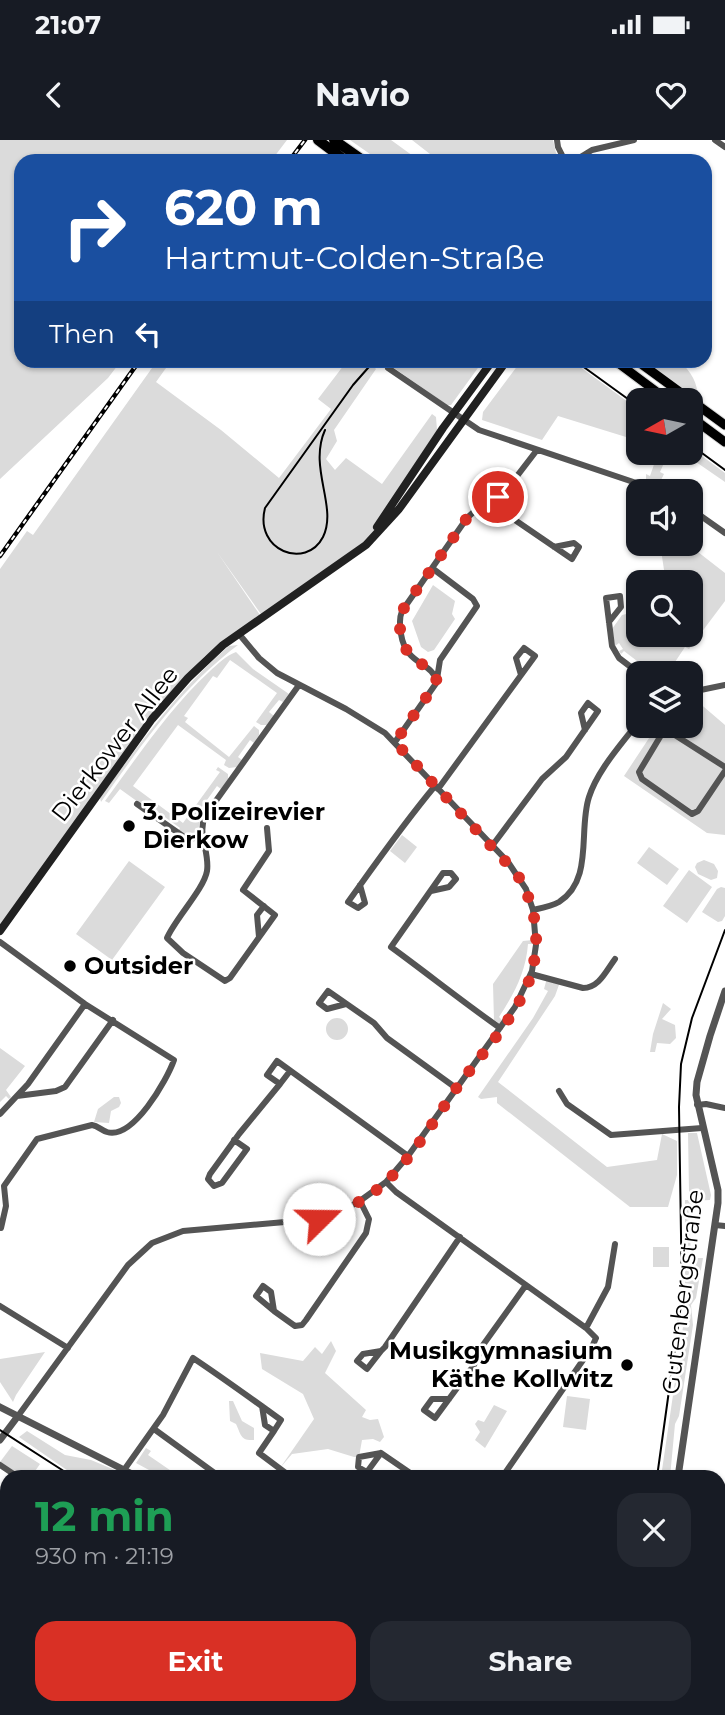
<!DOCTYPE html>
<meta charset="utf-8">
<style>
:root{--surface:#171b24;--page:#242831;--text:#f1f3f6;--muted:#9ea1a6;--accent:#d93025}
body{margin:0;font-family:Montserrat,sans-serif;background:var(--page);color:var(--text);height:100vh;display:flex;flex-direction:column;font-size:26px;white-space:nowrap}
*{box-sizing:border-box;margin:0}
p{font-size:23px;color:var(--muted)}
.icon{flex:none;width:38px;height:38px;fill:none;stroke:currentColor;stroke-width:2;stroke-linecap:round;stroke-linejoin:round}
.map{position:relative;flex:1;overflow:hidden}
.details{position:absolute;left:0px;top:1330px;width:726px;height:245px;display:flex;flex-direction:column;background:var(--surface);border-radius:21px 21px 0 0;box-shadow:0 2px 5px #0004}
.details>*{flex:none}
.guide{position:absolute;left:14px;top:14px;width:698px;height:214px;border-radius:21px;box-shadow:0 2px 5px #0004;background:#1a4fa0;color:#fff;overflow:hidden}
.needle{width:46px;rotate:261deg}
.fabs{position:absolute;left:626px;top:248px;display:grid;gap:14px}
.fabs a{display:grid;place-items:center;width:77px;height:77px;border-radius:14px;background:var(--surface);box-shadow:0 2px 5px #0004;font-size:35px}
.pin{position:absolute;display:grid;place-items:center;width:60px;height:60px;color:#fff;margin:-30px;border:4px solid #fff;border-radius:50%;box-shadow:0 2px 7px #0007}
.me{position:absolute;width:77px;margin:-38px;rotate:68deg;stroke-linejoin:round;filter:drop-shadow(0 0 5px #0008)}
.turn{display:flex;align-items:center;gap:24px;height:147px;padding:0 35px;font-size:32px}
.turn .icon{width:91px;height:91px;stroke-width:2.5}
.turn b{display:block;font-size:49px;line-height:60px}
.then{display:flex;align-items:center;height:66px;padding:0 35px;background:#0003;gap:14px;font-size:26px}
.round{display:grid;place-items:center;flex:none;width:74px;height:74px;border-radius:21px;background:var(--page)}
.headline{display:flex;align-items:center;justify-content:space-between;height:119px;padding:0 35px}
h1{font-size:42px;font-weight:700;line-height:52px;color:#1e9e55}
.primary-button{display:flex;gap:14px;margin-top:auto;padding:14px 35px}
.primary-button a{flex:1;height:80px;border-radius:21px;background:var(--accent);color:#fff;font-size:28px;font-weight:700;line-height:80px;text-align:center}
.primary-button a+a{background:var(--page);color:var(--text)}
.status{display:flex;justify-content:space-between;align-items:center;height:49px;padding:0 35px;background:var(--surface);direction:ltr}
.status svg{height:19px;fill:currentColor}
header{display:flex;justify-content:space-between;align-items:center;height:91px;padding:0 35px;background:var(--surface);font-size:32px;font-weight:700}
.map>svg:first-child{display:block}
.green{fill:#dbdbdb}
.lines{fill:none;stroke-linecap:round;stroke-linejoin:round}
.primary-casing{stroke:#dbdbdb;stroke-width:11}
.trunk-casing{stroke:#dbdbdb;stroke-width:12}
.minor{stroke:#545454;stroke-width:6}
.tertiary{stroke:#545454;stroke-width:7}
.secondary{stroke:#212121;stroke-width:8}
.primary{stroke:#000;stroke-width:9}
.trunk{stroke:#000;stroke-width:10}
.tram{stroke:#000;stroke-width:2}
.rail-casing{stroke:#000;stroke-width:4.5}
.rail{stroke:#fff;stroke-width:2;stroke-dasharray:5;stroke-linecap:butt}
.route{stroke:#d93025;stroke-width:12;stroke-dasharray:0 21.6}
.poi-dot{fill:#000;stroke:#fff;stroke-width:2.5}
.labels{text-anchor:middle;stroke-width:5;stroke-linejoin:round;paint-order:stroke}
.street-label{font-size:24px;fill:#000;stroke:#fff}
.poi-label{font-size:24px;font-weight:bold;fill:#000;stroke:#fff;text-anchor:start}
</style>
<div class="status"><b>21:07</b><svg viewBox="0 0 49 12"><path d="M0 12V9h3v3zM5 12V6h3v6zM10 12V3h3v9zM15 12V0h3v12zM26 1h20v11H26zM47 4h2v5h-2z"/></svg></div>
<header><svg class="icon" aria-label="back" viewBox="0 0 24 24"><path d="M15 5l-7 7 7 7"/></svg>Navio<svg class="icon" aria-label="heart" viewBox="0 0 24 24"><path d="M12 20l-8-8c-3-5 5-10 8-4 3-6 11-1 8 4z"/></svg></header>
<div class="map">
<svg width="725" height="1575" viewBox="0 0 725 1575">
<rect width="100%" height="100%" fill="#fff"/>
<path class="green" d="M0 0H287L271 21H21V220L121 221 108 238 0 339Z
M350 0H391L420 21H380Z
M412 0H553L556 13 561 21H439Z
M157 221H171L156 242 221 290 279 338 331 269 318 259 347 221H369L376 229 334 290 337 301 326 319 335 330 346 318 382 344 432 274 436 277 437 290 386 368 388 371 367 401 263 477 217 412 260 475 205 516 176 546 0 785V429L27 391 33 395Z
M384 221H483L451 265H447Z
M521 221H571L576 224 639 270V301L558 276 542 300 482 280 483 272Z
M646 221H679C691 231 698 243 698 259Z
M691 308 725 333V342L683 313H691Z
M658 313H673L672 316 668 314 660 332 664 334 658 346 646 341V334L650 336Z
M661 410 698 412 725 433V461L689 509 685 507 667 534H654L624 511 621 514 619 511 623 509 619 503 615 506 612 489 622 475 639 471V495H691V443H666Z
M433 445 455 461 452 474 455 479 434 510 428 512 421 507 412 481Z
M238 505C181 548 142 604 101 662L100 658C140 603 177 551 229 506Z
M236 512 253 529 289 554 283 562 279 560 269 572 274 576 267 585H261L256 582 277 553 230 520 217 538 213 536 184 576 188 578 185 582 229 617 254 586 259 590V595L254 603 250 600 238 617 242 620 237 627 229 628 224 625 226 620 178 585 133 646 183 683 220 632 216 630 218 627 228 634V639L221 649 217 646 202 667 196 679 200 681 197 696 189 698 178 691 180 688 155 670 153 673 147 669 150 665 138 662 120 649 109 663 105 661C138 616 169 569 210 531 218 524 225 516 236 512Z
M691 561H697L725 585V695L707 693 624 636 657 586H691Z
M402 695 417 707 405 723 390 711Z
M649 707 679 729 667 745 637 723Z
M704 720 714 724 718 731 717 738 711 740 698 734 695 727 697 723Z
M129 721 165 747 112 820 76 794Z
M689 730 712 747 687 783 663 766Z
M721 747 725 748V776L722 781 718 782 702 772 717 749Z
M533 800 532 804H528C526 832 514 854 499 877L502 880 500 884 494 880 493 844 523 801Z
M547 838 560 842 555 856 498 942 607 1027 657 1020 662 994 677 1001V1035L668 1067H630L497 963V957L481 959 478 957 533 878 548 851 544 849Z
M663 863 671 869 662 879 675 885 676 898 670 904 657 903 655 912H650L653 894Z
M326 889a11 11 0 1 1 22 0a11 11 0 1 1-22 0Z
M0 908 25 926 6 950 11 957 9 959 6 956 0 962Z
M114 957H119L121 963 119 967 111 971 109 983 94 982 98 969Z
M688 993H697L711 1055 710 1060 689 1061 697 1065 689 1066 691 1118H703L696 1158 691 1165 693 1185 679 1276 675 1284 670 1337H661L685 1173V1060H688L689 1052Z
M653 1107H669V1127H653Z
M331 1201 336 1211 325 1233 366 1270 362 1277 370 1280 378 1279 384 1297 380 1302 373 1299 362 1300 359 1317H354L328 1309 292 1314 280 1328 314 1279 303 1254 262 1229 260 1213 303 1221 315 1207 322 1214Z
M45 1212 16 1255 13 1262 0 1242V1219Z
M567 1256 590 1259 586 1290 563 1287Z
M229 1261H233L242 1281 254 1288V1300C240 1301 241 1294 236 1284L230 1281Z
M494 1265 507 1271 485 1308 475 1300 480 1292 475 1284 478 1280 484 1282Z
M27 1291 65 1315 91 1320 115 1330 116 1337H77L19 1297Z
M12 1306 40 1324 31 1337H21L0 1322Z
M146 1308 151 1311 148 1315 180 1337H162L136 1323Z
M108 1568H315L317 1575H116Z
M486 1568H682L725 1575H496Z"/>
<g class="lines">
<defs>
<path id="primary" d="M614 220 669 261
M636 220 725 285
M691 277 725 302"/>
<path id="trunk" d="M318 0 346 21
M334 0 364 21"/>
</defs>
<use href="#primary" class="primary-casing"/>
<use href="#trunk" class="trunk-casing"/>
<path class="minor" d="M557 0 558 7 565 21
M715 0 725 7
M574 21 592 10 634 0
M388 228 479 290 663 352
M498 357 512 378 572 419 579 407 574 403 554 407
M691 369 725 393
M432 428 473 459 477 466 440 520 437 539
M609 482 621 467 620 456 606 458 612 506 619 518 640 534
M691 552 725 545
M395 602 437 542C432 521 406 526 401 494 400 485 399 479 402 471L467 378 479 367 504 353 537 310
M725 627 667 590 663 592 639 632 642 639 692 674 698 671 725 631
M438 649 535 516 524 508 516 518 521 535
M137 664 187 699 202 697
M267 688 269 711 243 750 275 775 230 838 225 841 183 813 167 798C175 779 204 749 207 731 210 712 197 695 205 676L299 545
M492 706 542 639 566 617 598 571 588 563 581 573 585 590
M360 745 365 763 358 768 348 762C376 723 404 683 435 646
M431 751 449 747 456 739 451 733H443L391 807C428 834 463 862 500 888
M533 770C542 768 552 766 559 762 594 740 578 690 589 657 598 629 622 604 639 581
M259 797 257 775 264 766
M0 802 85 864 174 920C167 940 133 1000 107 992 101 990 98 986 92 985L37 999 4 1046 6 1066 1 1088
M531 834 583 848C599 848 606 831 615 819
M346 864 327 869 319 863 328 851 374 883 387 898 456 948
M290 931 280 944 267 935 277 921 408 1016
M559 951 567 964 611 995 702 988
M17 956 56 951 65 947 113 880
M697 965 706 964 725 968
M0 974 28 944 85 864
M234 1000 247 1009 222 1043 214 1046 208 1039 210 1034 239 994 280 944
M386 1042 396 1052 586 1188 596 1198 592 1207 503 1336 506 1337
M715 1085 725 1086
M0 1166 68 1208
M274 1171 256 1156 263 1146 271 1152 274 1171 295 1186 302 1185 306 1180 366 1093 369 1079 360 1061
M586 1188 608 1147 615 1104
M381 1211 367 1229 357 1221 363 1214 381 1211 385 1207 460 1097
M449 1259H432L424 1270 435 1278 474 1225 483 1205 526 1145
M18 1276 128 1125 152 1103 183 1091 319 1079 357 1063 386 1042 408 1016 515 867 532 831 536 805 533 770 526 749 508 722 385 593 346 569 277 533 259 518 239 494
M154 1289 220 1337
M274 1291 259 1313 291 1337
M381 1313 367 1332 358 1327 359 1317 381 1313 416 1337
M0 1325 18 1337
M124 1330 163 1275 193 1218C223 1238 252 1259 281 1280L274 1291 265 1285 262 1266
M719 1498 725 1499
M695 1568 725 1573"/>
<path class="tertiary" d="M0 1267 138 1337
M0 1300 18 1276
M678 1337 718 1063V1050L696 955 697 942 710 896 725 851
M471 1568 479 1575
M642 1575 643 1568"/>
<path class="secondary" d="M377 387 443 288 493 220
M0 791 152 579 188 538 223 505 366 405 399 369 507 220"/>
<use href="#primary" class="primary"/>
<use href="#trunk" class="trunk"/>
<path class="tram" d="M574 220 639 267
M325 290C308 328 338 367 323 397 306 430 254 411 265 368L353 245 375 220
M691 305 725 330
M0 1290 73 1337
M657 1337 682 1157 679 967 681 924 692 878 725 790
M317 1568 319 1575
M461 1575 469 1568"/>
<defs>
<path id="rail" d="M289 21 305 0
M0 416 140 220"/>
</defs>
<use href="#rail" class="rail-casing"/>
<use href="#rail" class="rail"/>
</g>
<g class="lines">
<path class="route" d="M319 1079C344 1071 369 1059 388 1040 415 1014 436 977 458 946 482 913 522 871 532 831 541 796 535 764 517 734L395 602 437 542C432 521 406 526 401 494 399 485 399 479 402 471L467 378 479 367 498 357"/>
</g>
<g class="poi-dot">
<circle cx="129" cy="686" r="7"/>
<circle cx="70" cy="826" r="7"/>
<circle cx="627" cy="1225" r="7"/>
</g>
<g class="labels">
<g class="street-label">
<text transform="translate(115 604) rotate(-52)" y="8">Dierkower Allee</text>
<text transform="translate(683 1152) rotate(-83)" y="8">Gutenbergstraße</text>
</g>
<g class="poi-label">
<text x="143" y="680">3. Polizeirevier<tspan x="143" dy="28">Dierkow</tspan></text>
<text x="84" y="834">Outsider</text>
<text x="613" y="1219" text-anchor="end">Musikgymnasium<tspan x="613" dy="28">Käthe Kollwitz</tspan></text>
</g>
</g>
</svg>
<div class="fabs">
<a><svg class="needle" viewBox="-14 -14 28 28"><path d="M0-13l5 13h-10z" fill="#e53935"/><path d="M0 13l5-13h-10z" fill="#9ea1a6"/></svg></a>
<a><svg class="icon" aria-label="sound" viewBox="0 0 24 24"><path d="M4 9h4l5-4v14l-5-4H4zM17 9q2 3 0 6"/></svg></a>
<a><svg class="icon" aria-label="search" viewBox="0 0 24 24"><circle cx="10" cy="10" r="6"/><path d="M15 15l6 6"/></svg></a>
<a><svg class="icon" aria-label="layers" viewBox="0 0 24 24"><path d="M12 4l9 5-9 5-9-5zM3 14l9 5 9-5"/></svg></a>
</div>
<div class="pin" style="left:498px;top:357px;background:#d93025"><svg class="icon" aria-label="arrive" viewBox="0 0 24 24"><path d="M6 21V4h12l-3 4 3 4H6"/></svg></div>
<svg class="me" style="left:319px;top:1079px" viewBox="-20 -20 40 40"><circle r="19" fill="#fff"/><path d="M0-13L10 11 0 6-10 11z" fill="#d93025"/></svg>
<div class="guide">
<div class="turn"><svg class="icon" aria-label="right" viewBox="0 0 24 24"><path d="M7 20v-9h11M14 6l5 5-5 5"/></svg><div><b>620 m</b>Hartmut-Colden-Straße</div></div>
<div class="then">Then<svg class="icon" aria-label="left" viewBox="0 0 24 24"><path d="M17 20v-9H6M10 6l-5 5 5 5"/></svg></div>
</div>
<section class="details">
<div class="headline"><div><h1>12 min</h1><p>930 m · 21:19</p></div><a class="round"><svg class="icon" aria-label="close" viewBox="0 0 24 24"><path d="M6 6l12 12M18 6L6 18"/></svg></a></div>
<div class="primary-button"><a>Exit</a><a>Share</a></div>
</section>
</div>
